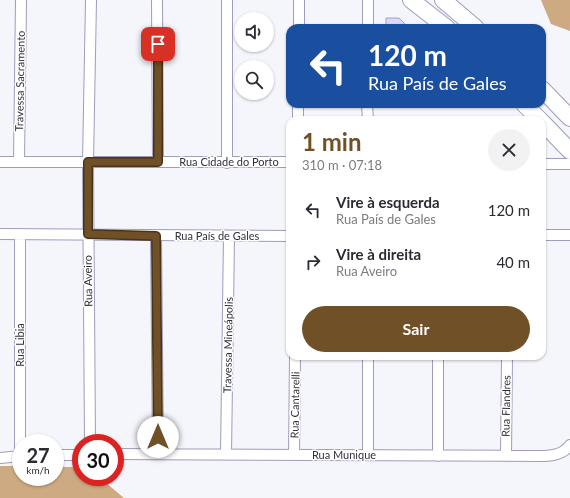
<!DOCTYPE html>
<html lang="pt">
<meta charset="utf-8">
<style>
:root{--surface:#fff;--page:#f2f2f3;--text:#2b2b33;--muted:#7c7c81;--accent:#705026}
body{margin:0;font-family:Lato,sans-serif;background:var(--page);color:var(--text);height:100vh;display:flex;flex-direction:column;font-size:15px;white-space:nowrap}
*{box-sizing:border-box;margin:0}
p{font-size:13px;color:var(--muted)}
.icon{flex:none;width:22px;height:22px;fill:none;stroke:currentColor;stroke-width:2;stroke-linecap:round;stroke-linejoin:round}
.map{position:relative;flex:1;overflow:hidden}
.sheet{position:absolute;left:286px;top:116px;width:260px;height:244px;display:flex;flex-direction:column;background:var(--surface);border-radius:12px;box-shadow:0 1px 3px #0004}
.sheet>*{flex:none}
.top-card{position:absolute;left:286px;top:24px;width:260px;height:84px;border-radius:12px;box-shadow:0 1px 3px #0004;background:#1a4fa0;color:#fff;overflow:hidden}
.tools{position:absolute;left:234px;top:12px;display:grid;gap:8px}
.tools a{display:grid;place-items:center;width:40px;height:40px;border-radius:50%;background:var(--surface);box-shadow:0 1px 3px #0004;font-size:20px}
.speed{position:absolute;left:12px;top:434px;display:flex;gap:8px;font-size:20px;font-weight:700;text-align:center}
.speed>*{display:grid;place-content:center;width:52px;height:52px;border-radius:50%;background:var(--surface);box-shadow:0 1px 3px #0004;line-height:1}
.speed small{font-size:10px;font-weight:400}
.speed .limit{border:6px solid #d22;background:#fff;color:#111}
.pin{position:absolute;display:grid;place-items:center;width:34px;height:34px;color:#fff;margin:-17px;border-radius:8px;box-shadow:0 2px 6px #0006}
.me{position:absolute;width:44px;margin:-22px;rotate:0deg;stroke-linejoin:round;filter:drop-shadow(0 0 3px #0008)}
.turn{display:flex;align-items:center;gap:14px;height:84px;padding:0 16px;font-size:18px}
.turn .icon{width:52px;height:52px;stroke-width:2.5}
.turn b{display:block;font-size:28px;line-height:34px}
.round{display:grid;place-items:center;flex:none;width:42px;height:42px;border-radius:21px;background:var(--page)}
.headline{display:flex;align-items:center;justify-content:space-between;height:68px;padding:0 16px}
h1{font-size:24px;font-weight:700;line-height:30px;color:var(--accent)}
.cta{display:flex;gap:8px;margin-top:auto;padding:8px 16px}
.cta a{flex:1;height:46px;border-radius:24px;background:var(--accent);color:#fff;font-size:16px;font-weight:700;line-height:46px;text-align:center}
ul{padding:0;list-style:none}
li{display:flex;align-items:center;gap:12px;height:52px;padding:0 16px}
li div{flex:1}
li b{display:block;font-size:15px}
li em{font-style:normal}
.map>svg:first-child{display:block}
.forest{fill:#cdaa81}
.building{fill:#dbd9fb;stroke:#a2a1c1}
.lines{fill:none;stroke-linecap:round;stroke-linejoin:round}
.street-casing{stroke:#9e9dbc;stroke-width:12}
.primary-casing{stroke:#9e9dbc;stroke-width:18}
.street{stroke:#fff;stroke-width:10}
.primary{stroke:#fff;stroke-width:16}
.route-casing{stroke:#493419;stroke-width:10}
.route{stroke:#705026;stroke-width:7}
.labels{text-anchor:middle;stroke-width:3;stroke-linejoin:round;paint-order:stroke}
.street-label{font-size:11px;fill:#31303d;stroke:#fff}
</style>
<div class="map">
<svg width="570" height="498" viewBox="0 0 570 498">
<rect width="100%" height="100%" fill="#f5f5fc"/>
<path class="forest" d="M541 0H570V31L551 24Z
M0 466H21V477H55V467H81V477H99L124 498H0Z"/>
<path class="building" d="M386 18H399L409 28H386Z"/>
<g class="lines">
<defs>
<path id="street" d="M157 0 158 162
M227 0V163
M299 28V0
M368 28V0
M367 104 368 120
M298 120V104
M0 162H290
M19 162 21 0
M542 164H570
M0 234 290 236
M542 235H570
M156 236 158 453
M368 356V455
M90 443 88 162 91 0
M115 454 537 456C549 456 562 456 570 445
M55 455H81
M226 455 229 236
M294 455 295 356
M20 456V234
M438 456V356
M506 456 507 356
M0 458 21 456"/>
<path id="primary" d="M411 0 447 28
M443 0 476 28
M542 89 570 118
M524 104 540 120
M542 122 570 151"/>
</defs>
<use href="#street" class="street-casing"/>
<use href="#primary" class="primary-casing"/>
<use href="#street" class="street"/>
<use href="#primary" class="primary"/>
</g>
<g class="lines">
<defs>
<path id="route" d="M158 44V162H88V234L156 236 158 437"/>
</defs>
<use href="#route" class="route-casing"/>
<use href="#route" class="route"/>
</g>
<g class="labels">
<g class="street-label">
<text transform="translate(20 81) rotate(-89)" y="4">Travessa Sacramento</text>
<text x="229" y="166">Rua Cidade do Porto</text>
<text x="217" y="240">Rua País de Gales</text>
<text transform="translate(88 281) rotate(-91)" y="4">Rua Aveiro</text>
<text transform="translate(20 345) rotate(-90)" y="4">Rua Libia</text>
<text transform="translate(228 345) rotate(-89)" y="4">Travessa Mineápolis</text>
<text transform="translate(295 405) rotate(-89)" y="4">Rua Cantarelli</text>
<text transform="translate(506 406) rotate(-89)" y="4">Rua Flandres</text>
<text x="344" y="459">Rua Munique</text>
</g>
</g>
</svg>
<div class="tools">
<a><svg class="icon" aria-label="sound" viewBox="0 0 24 24"><path d="M4 9h4l5-4v14l-5-4H4zM17 9q2 3 0 6"/></svg></a>
<a><svg class="icon" aria-label="search" viewBox="0 0 24 24"><circle cx="10" cy="10" r="6"/><path d="M15 15l6 6"/></svg></a>
</div>
<div class="speed"><div>27<small>km/h</small></div><div class="limit">30</div></div>
<div class="pin" style="left:158px;top:44px;background:#d93025"><svg class="icon" aria-label="arrive" viewBox="0 0 24 24"><path d="M6 21V4h12l-3 4 3 4H6"/></svg></div>
<svg class="me" style="left:158px;top:437px" viewBox="-20 -20 40 40"><circle r="19" fill="#fff"/><path d="M0-13L10 11 0 6-10 11z" fill="#705026"/></svg>
<div class="top-card">
<div class="turn"><svg class="icon" aria-label="left" viewBox="0 0 24 24"><path d="M17 20v-9H6M10 6l-5 5 5 5"/></svg><div><b>120 m</b>Rua País de Gales</div></div>
</div>
<section class="sheet">
<div class="headline"><div><h1>1 min</h1><p>310 m · 07:18</p></div><a class="round"><svg class="icon" aria-label="close" viewBox="0 0 24 24"><path d="M6 6l12 12M18 6L6 18"/></svg></a></div>
<ul>
<li><svg class="icon" aria-label="left" viewBox="0 0 24 24"><path d="M17 20v-9H6M10 6l-5 5 5 5"/></svg><div><b>Vire à esquerda</b><p>Rua País de Gales</p></div><em>120 m</em></li>
<li><svg class="icon" aria-label="right" viewBox="0 0 24 24"><path d="M7 20v-9h11M14 6l5 5-5 5"/></svg><div><b>Vire à direita</b><p>Rua Aveiro</p></div><em>40 m</em></li>
</ul>
<div class="cta"><a>Sair</a></div>
</section>
</div>
